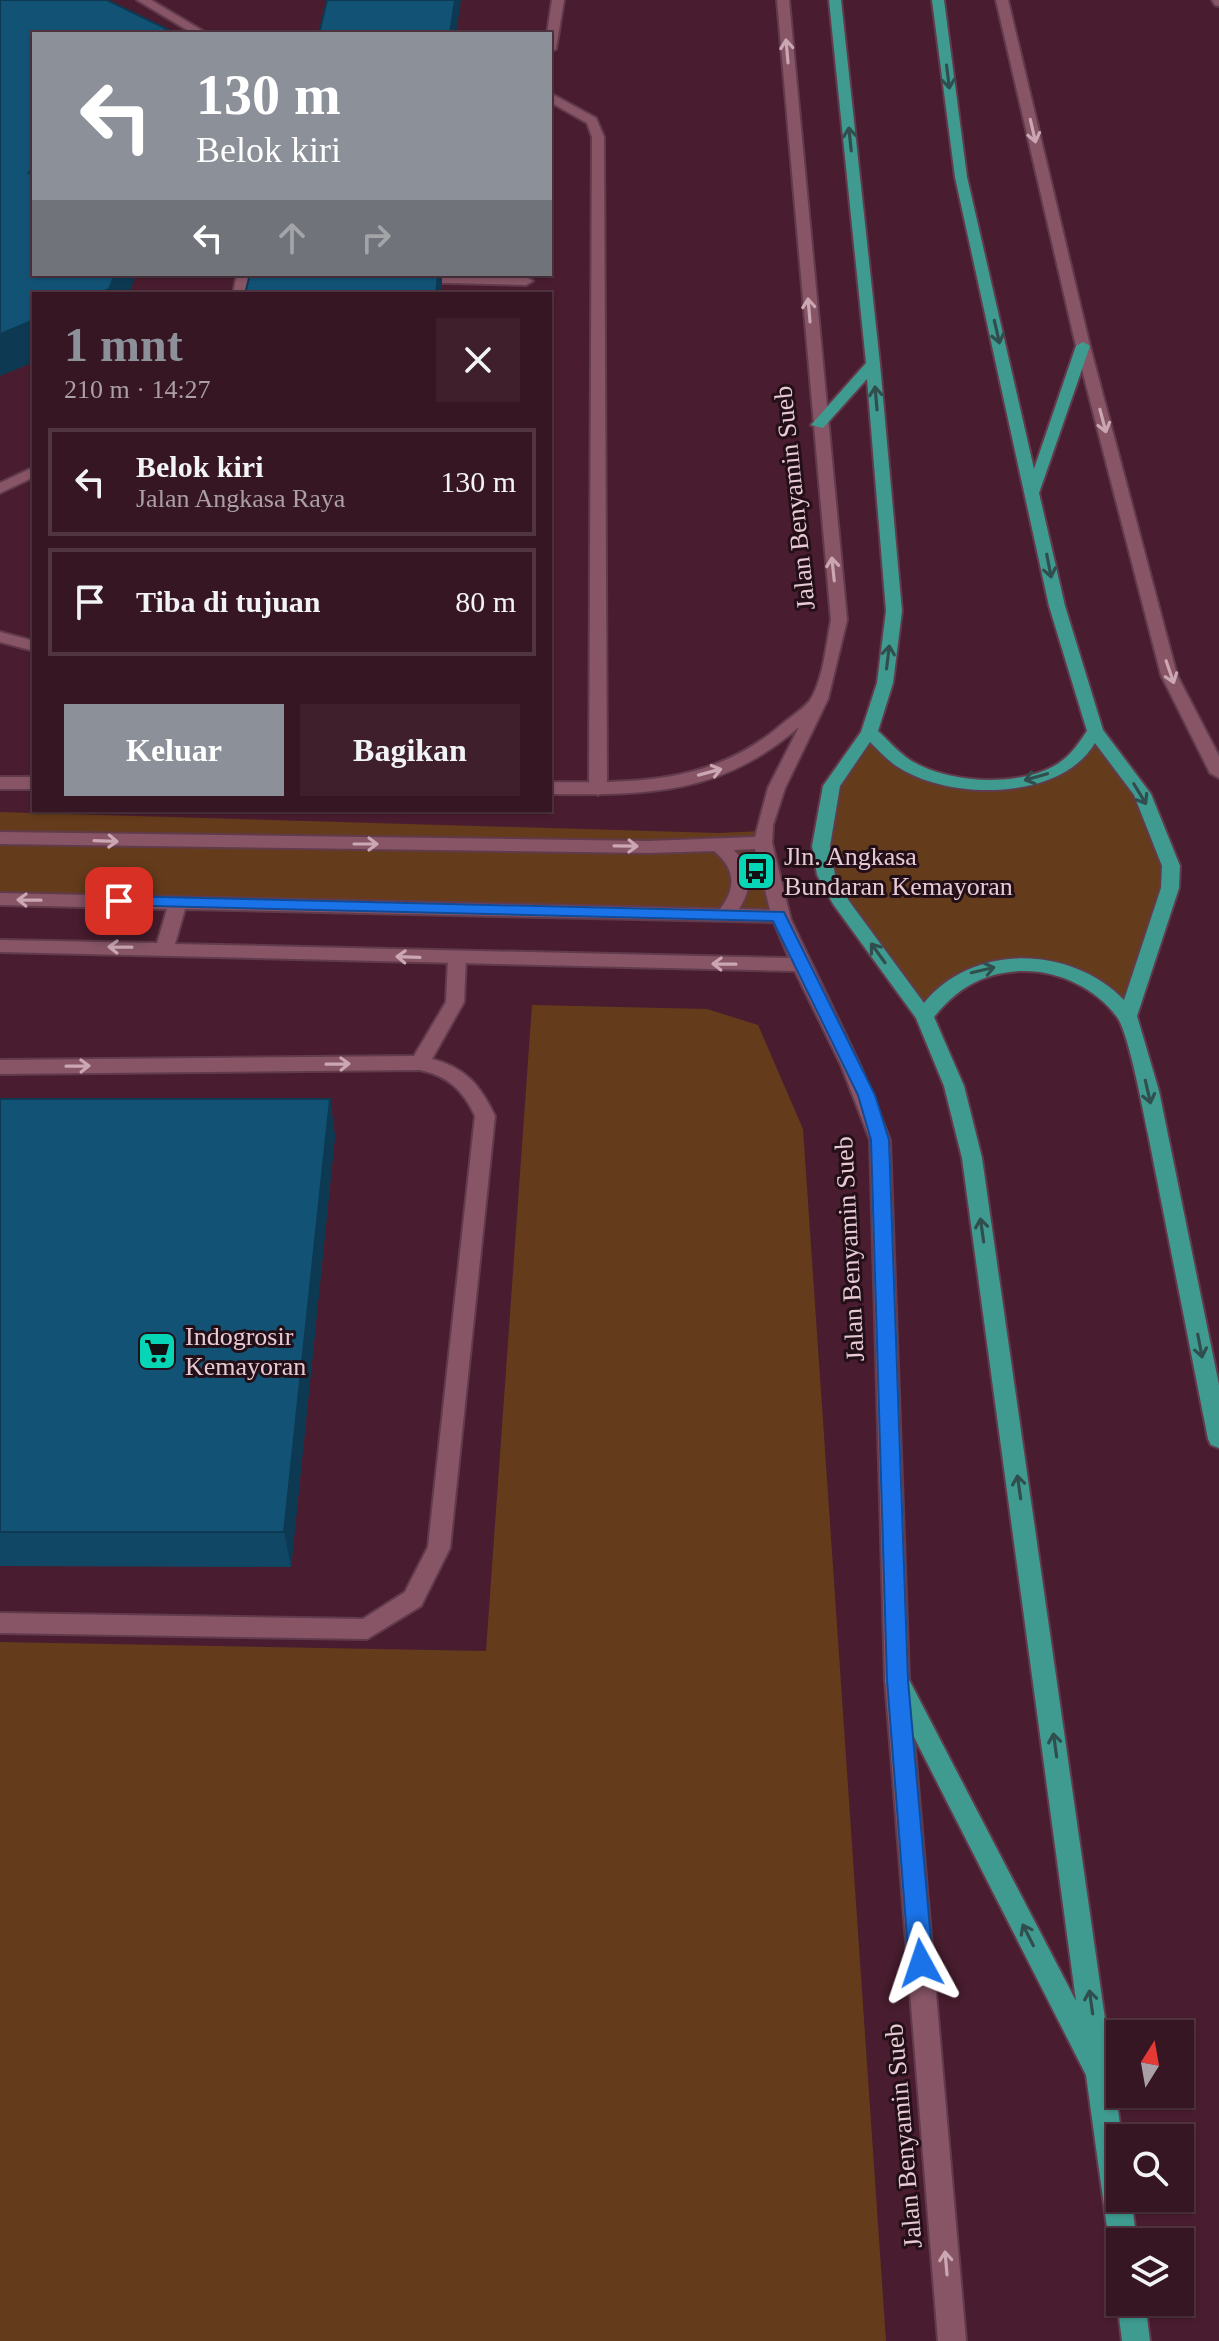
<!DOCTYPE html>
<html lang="id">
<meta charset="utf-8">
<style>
:root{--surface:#371623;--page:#3e1f2b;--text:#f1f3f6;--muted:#aa9fa6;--line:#513541;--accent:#8c9099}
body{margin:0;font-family:"Times New Roman",serif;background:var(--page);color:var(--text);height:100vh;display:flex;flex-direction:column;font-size:30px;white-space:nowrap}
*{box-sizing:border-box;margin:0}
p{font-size:26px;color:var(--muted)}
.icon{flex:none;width:44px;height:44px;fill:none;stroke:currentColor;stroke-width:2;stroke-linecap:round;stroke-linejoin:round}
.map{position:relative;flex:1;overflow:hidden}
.details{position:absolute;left:32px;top:292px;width:520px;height:520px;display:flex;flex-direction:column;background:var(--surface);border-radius:0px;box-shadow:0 2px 6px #0004,0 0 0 2px var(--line)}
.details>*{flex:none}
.top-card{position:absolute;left:32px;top:32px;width:520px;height:244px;border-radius:0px;box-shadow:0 2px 6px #0004,0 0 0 2px var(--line);background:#8c9099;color:#fff;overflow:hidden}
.needle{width:52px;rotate:11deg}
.fabs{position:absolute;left:1106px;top:2020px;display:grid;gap:16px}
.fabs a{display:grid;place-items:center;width:88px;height:88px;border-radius:0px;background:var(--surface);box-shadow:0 2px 6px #0004,0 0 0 2px var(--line);font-size:40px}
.pin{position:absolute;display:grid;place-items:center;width:68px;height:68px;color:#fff;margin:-34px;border-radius:16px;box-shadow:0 4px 12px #0006}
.me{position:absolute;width:88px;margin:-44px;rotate:355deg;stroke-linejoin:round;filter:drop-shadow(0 0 6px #0008)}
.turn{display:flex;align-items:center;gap:28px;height:168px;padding:0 32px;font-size:36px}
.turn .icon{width:104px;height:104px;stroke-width:2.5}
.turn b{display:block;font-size:56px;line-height:68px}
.lanes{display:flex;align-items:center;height:76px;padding:0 32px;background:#0003;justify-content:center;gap:40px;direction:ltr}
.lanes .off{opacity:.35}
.round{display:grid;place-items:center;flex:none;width:84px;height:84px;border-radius:0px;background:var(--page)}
.head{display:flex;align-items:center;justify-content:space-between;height:136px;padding:0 32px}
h1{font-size:48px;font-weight:600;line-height:60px;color:var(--accent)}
.cta{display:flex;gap:16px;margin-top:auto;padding:16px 32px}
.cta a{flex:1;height:92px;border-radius:0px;background:var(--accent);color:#fff;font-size:32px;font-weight:600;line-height:92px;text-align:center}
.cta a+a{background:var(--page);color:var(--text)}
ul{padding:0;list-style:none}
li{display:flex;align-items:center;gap:24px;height:108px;margin:0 16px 12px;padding:0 16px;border:4px solid var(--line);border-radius:0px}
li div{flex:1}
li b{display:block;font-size:30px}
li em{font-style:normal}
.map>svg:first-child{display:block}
.green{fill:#643c1b}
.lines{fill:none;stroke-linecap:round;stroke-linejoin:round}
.lane-casing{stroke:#613b4c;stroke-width:4}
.secondary-casing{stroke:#613b4c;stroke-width:4}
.primary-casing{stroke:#613b4c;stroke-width:4}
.lane{fill:#875566;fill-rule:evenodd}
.secondary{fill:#875566;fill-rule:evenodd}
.primary{fill:#3f9b90;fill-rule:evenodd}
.wall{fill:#0f4765}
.shaded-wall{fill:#0d3a52}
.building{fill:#125375;stroke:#0d3a52;stroke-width:2}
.oneway{stroke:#caa7b2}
.oneway2{stroke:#304e4d}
.route{fill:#1a73e8;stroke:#114b97;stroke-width:2}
.labels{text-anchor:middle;stroke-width:6;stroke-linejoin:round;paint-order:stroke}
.street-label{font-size:26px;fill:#e7cad3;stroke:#230f17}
.poi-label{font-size:26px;fill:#e7cad3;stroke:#230f17;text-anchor:start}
</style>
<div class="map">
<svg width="1219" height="2341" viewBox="0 0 1219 2341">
<rect width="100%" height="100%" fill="#491d2f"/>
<path class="green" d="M1095 731 1142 794 1171 866 1128 1016 1102 990 1025 965 984 968 924 1016C888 967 804 877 825 813 833 785 855 757 869 732L906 765 951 781 1002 785 1041 777Z
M0 812 718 833 763 831 779 916 0 898Z
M532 1005 707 1009 758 1025 803 1129 886 2341H0V1642L486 1651Z"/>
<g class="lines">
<defs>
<path id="lane" d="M137 0H151L208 34H194Z
M552 0H564L556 49 550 52V34H547Z
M1212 0H1219V6L1215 5Z
M550 93 596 118 604 137 607 789 598 795 589 789 592 137 587 123 550 102Z
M237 274H251L247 294H233Z
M416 275 526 277 533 281 526 285 411 282V276Z
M34 467V477L0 493V483Z
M0 632 34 641V651L0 642Z
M457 952 466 958 464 1002 432 1059C466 1068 480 1085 495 1116L450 1548 421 1606 367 1639 0 1633V1613L363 1619 405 1592 428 1547 475 1116C463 1090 448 1076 420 1070L0 1074V1060L414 1056 446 1002 448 958Z"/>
<path id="secondary" d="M777 0H789L847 620 828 699 785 788 773 825 772 843 791 920 860 1065 890 1140 909 1680 966 2341H938L885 1680 870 1140 841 1065 795 971 0 952V940L157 943 167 909 0 905V893L720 909C737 888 735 868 714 851L648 853 0 844V832L648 841 755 837 768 788 799 727C721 795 648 795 550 794V782C636 783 712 784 781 725 790 717 807 707 812 697 824 675 826 644 831 620ZM755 849 770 910 739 909C753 887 752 869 734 850ZM185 909 774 922 789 958 175 944Z
M996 0H1008L1090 346 1177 675 1219 756V778L1210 773 1161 675 1076 346Z
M0 777H34V789H0Z"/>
<path id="primary" d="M829 0H841L880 364 902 611 893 683 878 731C888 740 898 752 910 760 948 784 1021 788 1059 763 1072 754 1078 744 1087 731L1049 606 955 177 932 0H944L967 177 1034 469 1076 346 1083 342 1090 346 1039 493 1065 606 1103 730 1151 794 1180 866 1179 888 1137 1016 1159 1091 1219 1385V1448L1211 1445 1208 1439C1188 1337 1168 1236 1148 1134 1143 1111 1129 1033 1117 1017 1096 988 1057 970 1022 971 984 972 957 988 934 1017L964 1086 982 1158 1122 2138 1120 2198H1131L1137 2242H1120V2255L1113 2252 1109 2242 1086 2075 885 1680 889 1672 897 1669 905 1672 1076 2001 962 1158 944 1086 916 1018 833 904 817 875 812 846 823 786 861 732 877 683 886 611 867 379 823 428 811 425 866 363ZM870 742C879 751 888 761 898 767 950 801 1061 801 1095 743L1134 795 1162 866 1161 888 1124 1000C1072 946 973 942 924 1003L849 901 835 875 830 846 840 786Z
M1120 2294V2302H1145L1150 2341H1122L1117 2302Z"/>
</defs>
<use href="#lane" class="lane-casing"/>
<use href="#secondary" class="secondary-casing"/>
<use href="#primary" class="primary-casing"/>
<use href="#lane" class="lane"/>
<use href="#secondary" class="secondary"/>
<use href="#primary" class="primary"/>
</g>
<path class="wall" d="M0 1099H330L335 1136 291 1567 0 1566Z"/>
<path class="shaded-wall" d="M455 0H461L456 34H450Z
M115 274H136L129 294H98Z
M438 274H442V294H436Z
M34 320V362L0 376V334Z
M330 1099 335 1136 291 1567 284 1532Z"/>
<path class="building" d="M0 0H107L177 34H34V170L28 173H34V274H115L109 289 98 294H34V320L0 334Z
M327 0H455L450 34H319Z
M250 274H438L436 294H245Z
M0 1099H330L284 1532H0Z"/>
<defs><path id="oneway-shaft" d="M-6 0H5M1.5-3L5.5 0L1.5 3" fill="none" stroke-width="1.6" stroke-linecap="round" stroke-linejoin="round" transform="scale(2)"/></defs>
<g class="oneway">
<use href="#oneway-shaft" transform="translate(787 51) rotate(-95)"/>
<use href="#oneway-shaft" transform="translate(1033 131) rotate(77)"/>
<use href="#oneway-shaft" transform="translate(809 310) rotate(-95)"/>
<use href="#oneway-shaft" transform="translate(1103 421) rotate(75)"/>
<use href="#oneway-shaft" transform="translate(833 569) rotate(-96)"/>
<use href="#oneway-shaft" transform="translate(1170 672) rotate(71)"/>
<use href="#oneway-shaft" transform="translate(710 772) rotate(-15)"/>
<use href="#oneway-shaft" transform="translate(106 841) rotate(2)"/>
<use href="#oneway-shaft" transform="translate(366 844)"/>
<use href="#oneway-shaft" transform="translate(626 846) rotate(1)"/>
<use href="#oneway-shaft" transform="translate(29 900) rotate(-179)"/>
<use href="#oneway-shaft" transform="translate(120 947) rotate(-179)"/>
<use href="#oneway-shaft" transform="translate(408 957) rotate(-178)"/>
<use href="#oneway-shaft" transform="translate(724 964) rotate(-179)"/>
<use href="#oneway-shaft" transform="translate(338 1064) rotate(-1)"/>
<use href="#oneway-shaft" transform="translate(78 1066) rotate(-1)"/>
<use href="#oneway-shaft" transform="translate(946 2263) rotate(-95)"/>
</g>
<g class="oneway2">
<use href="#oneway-shaft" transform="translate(948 77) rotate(83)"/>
<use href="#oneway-shaft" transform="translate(850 139) rotate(-96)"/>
<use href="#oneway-shaft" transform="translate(997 332) rotate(77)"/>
<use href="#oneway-shaft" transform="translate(876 398) rotate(-95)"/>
<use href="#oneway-shaft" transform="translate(1049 566) rotate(79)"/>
<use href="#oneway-shaft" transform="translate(888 657) rotate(-83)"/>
<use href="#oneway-shaft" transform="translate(1036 777) rotate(164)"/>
<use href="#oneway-shaft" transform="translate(1140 794) rotate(59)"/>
<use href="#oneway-shaft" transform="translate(878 953) rotate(-126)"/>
<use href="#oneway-shaft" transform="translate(983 970) rotate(-13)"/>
<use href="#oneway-shaft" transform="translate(1148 1092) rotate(77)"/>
<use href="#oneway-shaft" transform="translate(982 1230) rotate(-98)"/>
<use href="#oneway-shaft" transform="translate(1200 1346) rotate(79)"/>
<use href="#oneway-shaft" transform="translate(1019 1487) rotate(-98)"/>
<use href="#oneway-shaft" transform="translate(1055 1745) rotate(-98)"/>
<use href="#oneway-shaft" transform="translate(1028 1935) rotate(-117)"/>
<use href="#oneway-shaft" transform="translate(1091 2002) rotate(-98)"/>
</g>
<path class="route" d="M119 896 784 912 875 1095 889 1140 908 1680 933 1963 929 1971 921 1975 913 1971 909 1963 887 1680 871 1140 858 1095 773 921 113 905V897Z"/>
<defs>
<symbol id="bus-square" viewBox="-11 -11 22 22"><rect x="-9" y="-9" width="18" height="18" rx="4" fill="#06d5b6" stroke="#230f17"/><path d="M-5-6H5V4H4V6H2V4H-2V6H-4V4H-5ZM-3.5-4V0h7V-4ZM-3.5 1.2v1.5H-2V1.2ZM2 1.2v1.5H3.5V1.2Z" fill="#111"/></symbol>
<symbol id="supermarket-square" viewBox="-11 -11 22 22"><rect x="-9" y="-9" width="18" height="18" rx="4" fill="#06d5b6" stroke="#230f17"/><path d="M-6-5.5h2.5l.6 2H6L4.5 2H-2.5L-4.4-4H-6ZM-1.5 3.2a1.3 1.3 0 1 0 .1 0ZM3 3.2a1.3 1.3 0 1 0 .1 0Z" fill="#111"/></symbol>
</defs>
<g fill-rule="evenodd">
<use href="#bus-square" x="734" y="849" width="44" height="44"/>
<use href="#supermarket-square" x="135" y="1329" width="44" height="44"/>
</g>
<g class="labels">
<g class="street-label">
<text transform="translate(794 498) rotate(-96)" y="9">Jalan Benyamin Sueb</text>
<text transform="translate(849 1249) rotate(-93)" y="9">Jalan Benyamin Sueb</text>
<text transform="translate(903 2136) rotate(-95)" y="9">Jalan Benyamin Sueb</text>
</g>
<g class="poi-label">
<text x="784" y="865">Jln. Angkasa<tspan x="784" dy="30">Bundaran Kemayoran</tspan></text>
<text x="185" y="1345">Indogrosir<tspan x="185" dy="30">Kemayoran</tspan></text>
</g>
</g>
</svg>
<div class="fabs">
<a><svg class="needle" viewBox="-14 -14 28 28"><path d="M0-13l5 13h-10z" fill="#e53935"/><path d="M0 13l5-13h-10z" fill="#aa9fa6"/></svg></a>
<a><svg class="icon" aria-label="search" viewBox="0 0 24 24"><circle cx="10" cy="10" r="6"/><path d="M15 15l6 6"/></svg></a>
<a><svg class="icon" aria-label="layers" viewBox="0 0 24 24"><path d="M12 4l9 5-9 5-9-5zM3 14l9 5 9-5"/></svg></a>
</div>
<div class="pin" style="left:119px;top:901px;background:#d93025"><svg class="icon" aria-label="arrive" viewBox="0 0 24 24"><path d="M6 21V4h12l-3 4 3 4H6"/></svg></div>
<svg class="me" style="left:921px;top:1963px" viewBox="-20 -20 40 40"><path d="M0-17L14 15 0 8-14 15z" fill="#1a73e8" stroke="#fff" stroke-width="4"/></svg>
<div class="top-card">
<div class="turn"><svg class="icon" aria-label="left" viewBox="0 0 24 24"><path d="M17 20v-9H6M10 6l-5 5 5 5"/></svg><div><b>130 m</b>Belok kiri</div></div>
<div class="lanes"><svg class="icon" aria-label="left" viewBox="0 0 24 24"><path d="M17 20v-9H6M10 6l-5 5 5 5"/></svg><svg class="icon off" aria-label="ahead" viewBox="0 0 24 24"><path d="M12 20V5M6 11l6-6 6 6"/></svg><svg class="icon off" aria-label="right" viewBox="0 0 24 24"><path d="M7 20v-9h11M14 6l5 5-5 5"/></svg></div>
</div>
<section class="details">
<div class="head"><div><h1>1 mnt</h1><p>210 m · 14:27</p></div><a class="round"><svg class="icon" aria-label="close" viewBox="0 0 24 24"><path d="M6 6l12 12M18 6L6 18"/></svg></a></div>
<ul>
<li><svg class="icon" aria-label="left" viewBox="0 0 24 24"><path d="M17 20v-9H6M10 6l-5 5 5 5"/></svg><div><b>Belok kiri</b><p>Jalan Angkasa Raya</p></div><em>130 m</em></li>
<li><svg class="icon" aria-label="arrive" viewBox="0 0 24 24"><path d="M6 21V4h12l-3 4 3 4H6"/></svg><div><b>Tiba di tujuan</b></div><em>80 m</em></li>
</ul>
<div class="cta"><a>Keluar</a><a>Bagikan</a></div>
</section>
</div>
